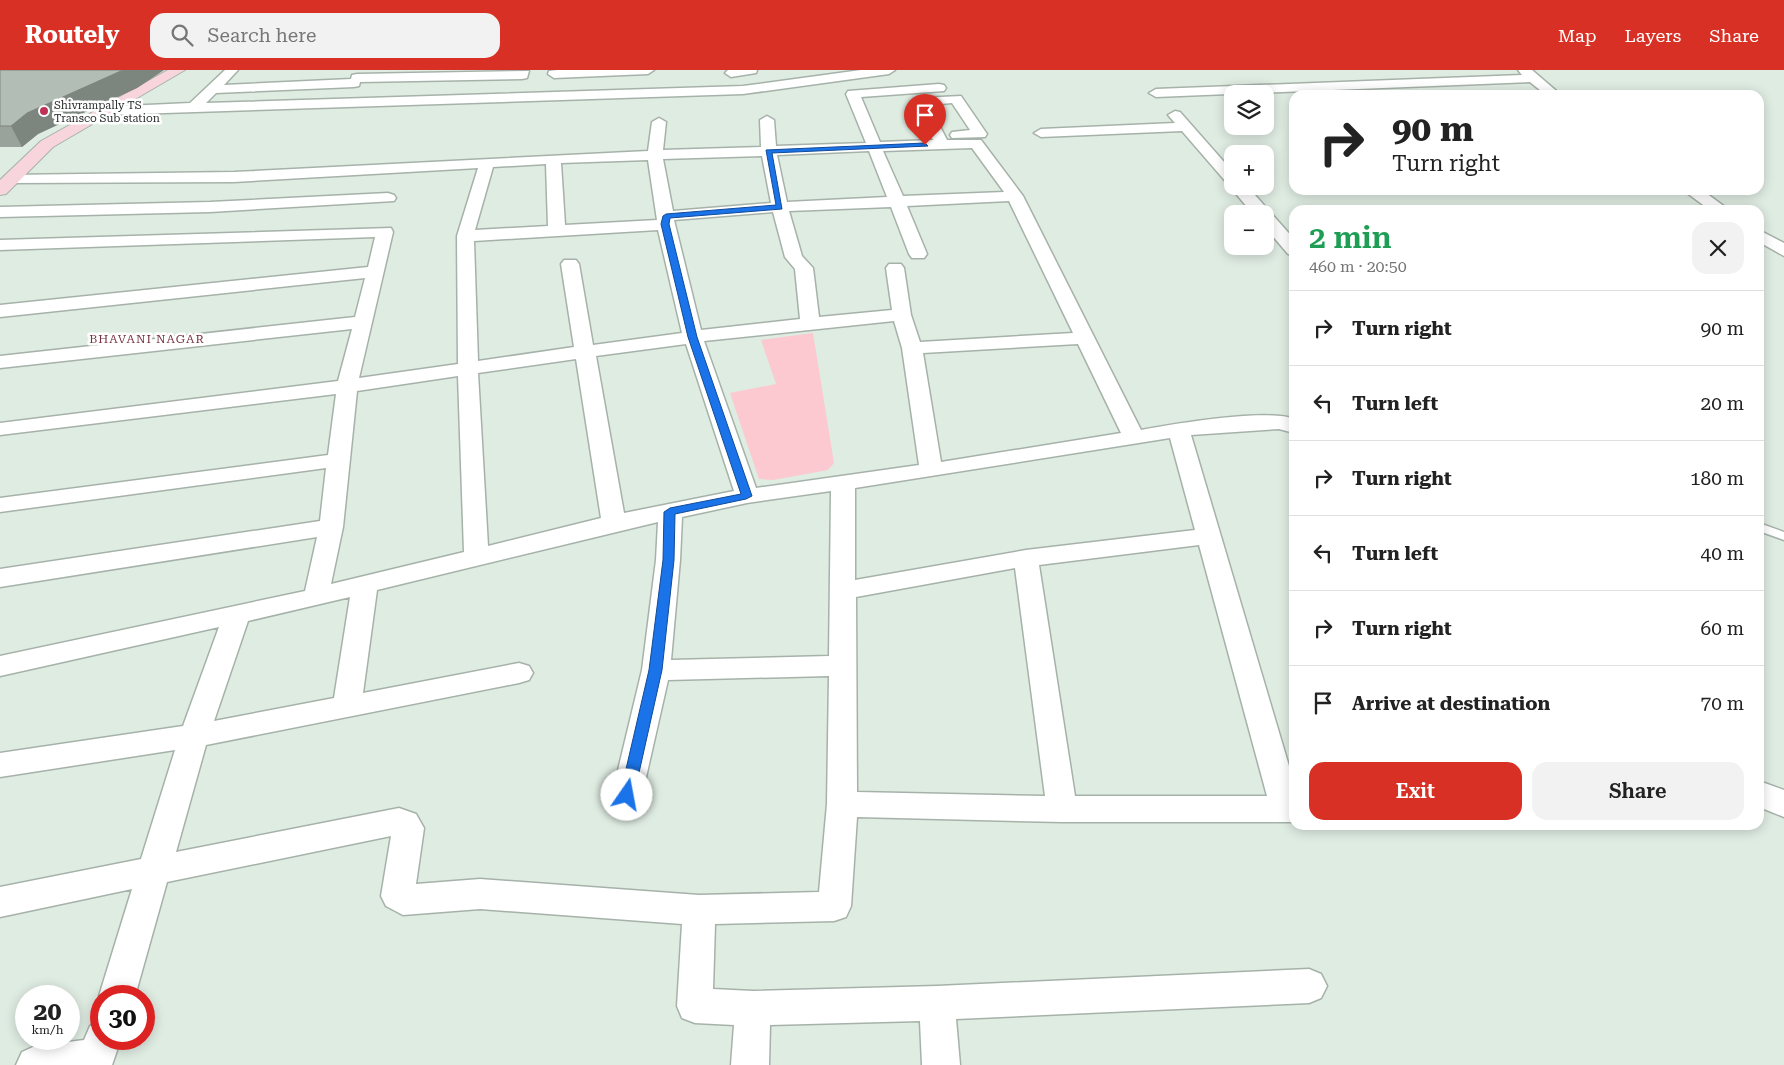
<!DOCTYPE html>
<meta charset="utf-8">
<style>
:root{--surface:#fff;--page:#f2f2f2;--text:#222;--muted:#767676;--line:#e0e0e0;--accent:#d93025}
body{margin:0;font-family:"Roboto Serif",serif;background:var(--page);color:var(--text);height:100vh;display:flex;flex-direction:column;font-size:19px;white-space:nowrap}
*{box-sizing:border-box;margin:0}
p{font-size:16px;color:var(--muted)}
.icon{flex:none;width:28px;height:28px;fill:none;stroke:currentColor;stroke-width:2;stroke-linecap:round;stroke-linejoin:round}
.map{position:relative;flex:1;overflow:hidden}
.details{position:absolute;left:1289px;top:135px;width:475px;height:625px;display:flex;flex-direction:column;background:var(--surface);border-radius:15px;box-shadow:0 2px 12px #0003}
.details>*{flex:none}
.guide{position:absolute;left:1289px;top:20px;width:475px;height:105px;border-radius:15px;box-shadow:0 2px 12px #0003;background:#fff;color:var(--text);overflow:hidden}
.fabs{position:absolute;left:1224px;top:15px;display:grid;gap:10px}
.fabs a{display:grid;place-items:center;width:50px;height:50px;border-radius:10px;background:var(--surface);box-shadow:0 2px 12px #0003;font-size:25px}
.speed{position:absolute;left:15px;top:915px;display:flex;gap:10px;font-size:25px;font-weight:700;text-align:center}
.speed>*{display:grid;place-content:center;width:65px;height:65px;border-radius:50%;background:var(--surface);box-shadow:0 2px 12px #0003;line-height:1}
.speed small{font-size:12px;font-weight:400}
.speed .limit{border:8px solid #d22;background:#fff;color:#111}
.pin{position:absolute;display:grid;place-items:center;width:42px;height:42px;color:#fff;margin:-51px -21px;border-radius:50% 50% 50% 0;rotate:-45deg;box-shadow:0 0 5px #0007}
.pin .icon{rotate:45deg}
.me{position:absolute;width:55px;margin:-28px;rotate:12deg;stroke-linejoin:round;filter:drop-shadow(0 0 4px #0008)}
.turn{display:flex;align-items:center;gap:18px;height:105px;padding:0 20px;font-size:22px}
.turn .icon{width:65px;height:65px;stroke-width:2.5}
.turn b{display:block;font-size:35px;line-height:42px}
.round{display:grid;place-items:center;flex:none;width:52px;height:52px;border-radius:15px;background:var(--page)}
.summary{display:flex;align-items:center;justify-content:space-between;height:85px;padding:0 20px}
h1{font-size:30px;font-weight:600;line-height:38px;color:#1e9e55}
.action{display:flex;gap:10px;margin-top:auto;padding:10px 20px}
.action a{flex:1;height:58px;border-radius:15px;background:var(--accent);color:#fff;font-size:20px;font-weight:600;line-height:58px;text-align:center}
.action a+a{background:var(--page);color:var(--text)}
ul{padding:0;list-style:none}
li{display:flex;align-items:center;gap:15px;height:75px;padding:0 20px;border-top:1px solid var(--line)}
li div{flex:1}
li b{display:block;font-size:19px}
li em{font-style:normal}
header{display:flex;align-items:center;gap:30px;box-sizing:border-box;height:70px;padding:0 25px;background:var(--accent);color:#fff}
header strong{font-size:24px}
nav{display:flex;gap:28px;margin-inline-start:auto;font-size:18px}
.search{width:350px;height:45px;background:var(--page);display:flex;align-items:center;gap:12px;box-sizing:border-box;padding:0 18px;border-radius:15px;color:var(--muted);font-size:19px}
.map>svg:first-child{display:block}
.green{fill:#fbc9cf}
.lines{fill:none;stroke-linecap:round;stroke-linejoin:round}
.lane-casing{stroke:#a6b2a9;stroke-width:3}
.street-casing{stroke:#a6b2a9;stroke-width:3}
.secondary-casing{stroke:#a6b2a9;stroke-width:2}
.lane{fill:#fff;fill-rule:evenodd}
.street{fill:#fff;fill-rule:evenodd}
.secondary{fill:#f8d5dc;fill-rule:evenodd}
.wall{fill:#99a39c}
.shaded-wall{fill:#7d857f}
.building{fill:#b2beb5;stroke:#7d857f}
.route{fill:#1a73e8;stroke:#114b97}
.poi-dot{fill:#c03158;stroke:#fff;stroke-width:2}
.labels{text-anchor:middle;stroke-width:5;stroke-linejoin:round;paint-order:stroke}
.far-poi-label{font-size:11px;fill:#272b28;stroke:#fff;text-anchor:start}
.far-neighbourhood-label{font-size:12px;letter-spacing:1px;fill:#78313f;stroke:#fff}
</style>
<header>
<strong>Routely</strong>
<div class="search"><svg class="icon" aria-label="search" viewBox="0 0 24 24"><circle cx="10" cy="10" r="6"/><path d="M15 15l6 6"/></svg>Search here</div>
<nav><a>Map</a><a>Layers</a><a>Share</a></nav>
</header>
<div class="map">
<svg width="1784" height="995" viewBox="0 0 1784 995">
<rect width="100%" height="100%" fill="#dfece2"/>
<path class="green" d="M813 263 834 393 828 400 773 410 759 409 730 323 776 314 761 270Z"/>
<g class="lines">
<defs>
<path id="lane" d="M1759 453 1784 462V470L1759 461Z"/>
<path id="street" d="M225 0H238L224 15 351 9 352 5 357 4 529 1 527 8 522 9 360 12 359 16 354 17 216 23 206 33 743 16 861 0H895L889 4 743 24 104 45 97 41 104 37 190 33Z
M557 0H654L648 4 554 8 548 4 549 1Z
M728 0H757L756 3 731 7 725 3Z
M1518 0H1532L1561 25H1546L1530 12 1156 27 1149 23 1156 19 1522 5Z
M939 14 944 15 946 18 944 21 861 27 880 72 933 70 913 32 920 28 961 26 987 64 985 67 952 68 950 65 952 62 970 60 952 33 929 35 947 70H981L1023 126 1141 360C1173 354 1266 338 1294 349V363L1279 359 1191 365 1294 713V752H1062L857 747 851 836 846 847 834 851 715 854 713 919 753 921 937 916 1309 899 1321 904 1327 916 1321 928 1309 933 956 949 960 995H922L920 951 770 955 769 995H731L734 955 695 953 682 948 677 936 682 854 480 839 403 845 386 836 381 826 391 766 167 812 135 926H101V931L99 926 132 819 0 847V817L141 789 175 680 0 707V683L183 656 219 557 0 606V586L305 521 317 467 0 517V499L320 451 326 398 0 442V428L328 385 336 324 0 365V353L338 311 352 259 0 298V286L355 247 365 208 0 247V235L368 197 375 167 0 180V170L391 158 393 162 359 308 458 294 457 166 478 98 234 112 12 113 4 108 7 105 234 102 648 81 652 52 659 48 666 52 663 80 761 77 760 50 767 46 774 50 776 76 866 73 846 24 848 21ZM972 78 1004 122 903 126 883 81ZM869 81 887 127 787 132 777 85ZM762 86 771 133 673 141 663 89ZM648 90 657 150 565 155 561 93ZM546 94 548 156 475 160 493 97ZM1009 131 1073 263 920 272 911 245 904 198 901 194H889L886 198 892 240 819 247 813 198 802 186 789 141 891 137 909 184 912 188H924L927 184 907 136ZM773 142 785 187 795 199 800 249 701 260 674 150ZM658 160 682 263 593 275 579 194 576 190H564L561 194 574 277 478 291 474 171ZM894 251 902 278 919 395 756 418 704 271ZM686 274 734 421 624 443 596 286ZM1078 274 1121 363 941 392 923 283ZM576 289 601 448 488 476 478 303ZM458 306 464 482 331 514 343 457 357 321ZM1170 368 1195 460 1026 480 855 510V418ZM831 421 829 586 671 590 680 490 682 447 747 433ZM658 452 656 490 642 600 612 725 616 734 627 738 638 734 642 725 668 610 829 606 827 734 819 822 699 825 480 809 416 814 424 758 416 744 399 738 176 782 206 675 519 613 529 610 533 603 529 596 519 593 363 623 377 520ZM1199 475 1267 726H1075L1039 495ZM1015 498 1045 726 857 722 856 527ZM350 527 334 628 214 651 248 551Z
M1175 41 1180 42 1232 101V116H1247L1294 169V185L1288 184 1265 157V144H1253L1232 119 1231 114 1227 113 1182 61 1041 67 1034 63 1041 59 1175 53 1168 45Z
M1683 120H1702L1729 140H1710Z
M388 123 394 125 396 128 394 131 210 142 0 147V137L210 132Z
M1759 160 1784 173V186L1759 172Z
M1759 711 1784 720V747L1759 737Z
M101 952V969H121L112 995H16L22 982 35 976 84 970 90 956Z"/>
<path id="secondary" d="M168 0H185L53 77 6 124 0 125V110L41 71Z"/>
</defs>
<use href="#lane" class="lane-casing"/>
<use href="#street" class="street-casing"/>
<use href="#secondary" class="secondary-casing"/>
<use href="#lane" class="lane"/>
<use href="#street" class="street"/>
<use href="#secondary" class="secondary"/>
</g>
<path class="wall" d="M0 0H164L137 18 38 64 22 77H0Z"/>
<path class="shaded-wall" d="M123 0H164L137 18 38 64 22 77 11 56 27 43Z"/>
<path class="building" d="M0 0H123L27 43 11 56H0Z"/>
<path class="route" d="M925 73 928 76 772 83 782 139 670 148 669 154 697 267 752 426 746 429 675 444 674 490 662 600 634 725 632 729H622L620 725 649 600 663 490 664 442 670 438 741 424 688 267 661 154 663 146 666 144 776 135 766 80Z"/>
<circle class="poi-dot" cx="44" cy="41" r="5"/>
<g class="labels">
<g class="far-poi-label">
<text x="54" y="39">Shivrampally TS<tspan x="54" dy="13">Transco Sub station</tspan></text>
</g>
<g class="far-neighbourhood-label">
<text x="147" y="273">BHAVANI NAGAR</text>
</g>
</g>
</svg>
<div class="fabs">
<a><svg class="icon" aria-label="layers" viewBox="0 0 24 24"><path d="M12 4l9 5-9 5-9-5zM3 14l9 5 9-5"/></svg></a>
<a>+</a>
<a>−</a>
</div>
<div class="speed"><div>20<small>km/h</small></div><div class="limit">30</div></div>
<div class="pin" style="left:925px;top:75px;background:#d93025"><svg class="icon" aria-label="arrive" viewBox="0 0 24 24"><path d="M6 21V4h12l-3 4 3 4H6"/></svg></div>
<svg class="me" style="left:627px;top:725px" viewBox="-20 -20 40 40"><circle r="19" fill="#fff"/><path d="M0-13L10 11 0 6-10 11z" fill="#1a73e8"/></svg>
<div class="guide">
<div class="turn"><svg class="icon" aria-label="right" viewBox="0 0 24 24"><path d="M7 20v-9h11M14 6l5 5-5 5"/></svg><div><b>90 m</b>Turn right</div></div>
</div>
<section class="details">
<div class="summary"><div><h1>2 min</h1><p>460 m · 20:50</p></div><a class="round"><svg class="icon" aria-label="close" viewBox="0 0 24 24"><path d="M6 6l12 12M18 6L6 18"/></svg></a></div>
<ul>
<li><svg class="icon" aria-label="right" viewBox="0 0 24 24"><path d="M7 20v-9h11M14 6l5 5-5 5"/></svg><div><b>Turn right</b></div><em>90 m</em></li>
<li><svg class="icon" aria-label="left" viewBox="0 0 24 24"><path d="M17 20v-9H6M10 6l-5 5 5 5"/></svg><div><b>Turn left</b></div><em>20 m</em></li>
<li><svg class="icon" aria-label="right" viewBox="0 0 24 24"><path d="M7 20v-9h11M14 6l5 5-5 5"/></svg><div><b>Turn right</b></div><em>180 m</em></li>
<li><svg class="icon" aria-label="left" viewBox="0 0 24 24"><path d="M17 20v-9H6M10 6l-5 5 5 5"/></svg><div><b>Turn left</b></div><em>40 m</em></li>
<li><svg class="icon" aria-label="right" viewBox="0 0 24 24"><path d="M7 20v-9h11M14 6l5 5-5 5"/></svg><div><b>Turn right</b></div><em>60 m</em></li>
<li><svg class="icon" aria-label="arrive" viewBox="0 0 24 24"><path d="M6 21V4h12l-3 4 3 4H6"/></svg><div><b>Arrive at destination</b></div><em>70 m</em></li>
</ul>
<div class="action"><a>Exit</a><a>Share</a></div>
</section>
</div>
